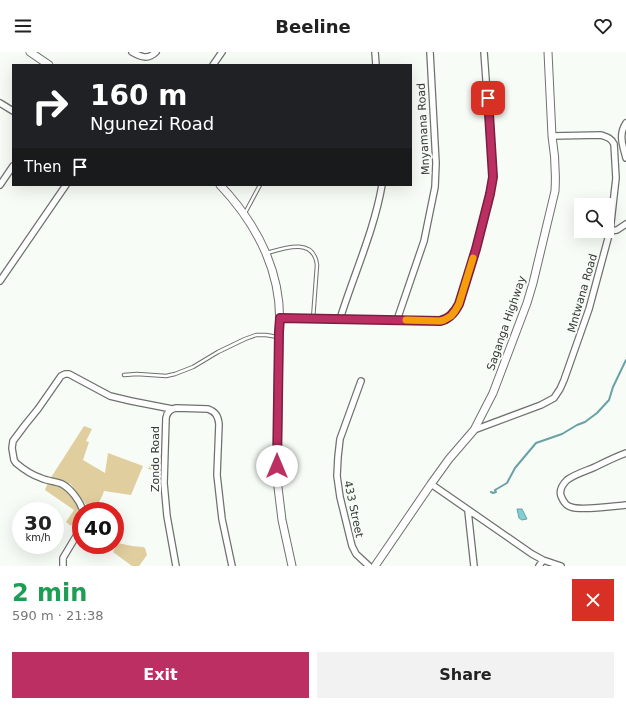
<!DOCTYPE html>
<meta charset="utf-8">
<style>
:root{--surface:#fff;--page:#f2f2f2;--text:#222;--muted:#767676;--accent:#bc2f62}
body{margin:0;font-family:"DejaVu Sans",sans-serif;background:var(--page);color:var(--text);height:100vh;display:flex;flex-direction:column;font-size:15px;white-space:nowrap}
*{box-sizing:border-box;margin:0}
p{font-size:13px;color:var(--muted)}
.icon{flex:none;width:22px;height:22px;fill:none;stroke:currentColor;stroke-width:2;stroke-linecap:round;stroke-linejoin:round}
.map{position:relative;height:514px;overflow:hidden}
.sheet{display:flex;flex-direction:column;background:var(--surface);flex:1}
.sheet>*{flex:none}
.guide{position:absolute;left:12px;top:12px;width:400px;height:122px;border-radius:0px;box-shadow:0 4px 16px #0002;background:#202124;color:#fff;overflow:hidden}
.controls{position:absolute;left:574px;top:146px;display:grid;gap:8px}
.controls a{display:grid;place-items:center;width:40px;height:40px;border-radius:0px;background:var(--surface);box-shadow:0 4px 16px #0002;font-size:20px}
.speed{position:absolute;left:12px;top:450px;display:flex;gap:8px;font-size:20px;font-weight:700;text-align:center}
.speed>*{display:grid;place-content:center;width:52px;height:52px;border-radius:50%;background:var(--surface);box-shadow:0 4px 16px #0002;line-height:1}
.speed small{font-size:10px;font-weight:400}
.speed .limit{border:6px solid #d22;background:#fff;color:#111}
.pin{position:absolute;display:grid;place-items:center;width:34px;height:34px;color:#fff;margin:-17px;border-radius:8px;box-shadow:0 2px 6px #0006}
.me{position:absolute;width:44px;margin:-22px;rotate:0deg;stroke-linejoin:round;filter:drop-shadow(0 0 3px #0008)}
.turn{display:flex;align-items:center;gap:14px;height:84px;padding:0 12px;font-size:18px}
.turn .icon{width:52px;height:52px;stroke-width:2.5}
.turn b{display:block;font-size:28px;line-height:34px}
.then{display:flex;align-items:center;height:38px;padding:0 12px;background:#0003;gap:8px;font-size:15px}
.round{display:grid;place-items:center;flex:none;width:42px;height:42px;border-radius:0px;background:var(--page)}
.headline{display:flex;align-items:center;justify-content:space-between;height:68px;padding:0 12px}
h1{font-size:24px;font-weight:700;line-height:30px;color:#1e9e55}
.button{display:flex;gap:8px;margin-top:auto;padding:8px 12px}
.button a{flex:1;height:46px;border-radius:0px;background:var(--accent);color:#fff;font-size:16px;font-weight:700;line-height:46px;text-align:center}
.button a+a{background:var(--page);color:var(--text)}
header{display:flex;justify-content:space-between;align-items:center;height:52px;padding:0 12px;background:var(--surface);font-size:18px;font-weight:700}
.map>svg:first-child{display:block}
.green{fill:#e1ce9f}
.water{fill:#81ced4;stroke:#6aa1a5}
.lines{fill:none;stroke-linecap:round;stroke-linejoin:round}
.stream{stroke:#6aa1a5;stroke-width:2}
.service-casing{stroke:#6e726e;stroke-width:4.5}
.minor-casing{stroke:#6e726e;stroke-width:8}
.tertiary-casing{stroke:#6e726e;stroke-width:9}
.service{stroke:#fff;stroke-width:2.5}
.minor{stroke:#fff;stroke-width:5.5}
.tertiary{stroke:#fff;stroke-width:7}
.route-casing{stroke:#7a1f40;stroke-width:10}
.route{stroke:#bc2f62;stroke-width:7}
.slow{stroke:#f59e0b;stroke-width:7}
.labels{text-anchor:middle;stroke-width:4;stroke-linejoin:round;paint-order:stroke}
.street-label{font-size:11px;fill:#363836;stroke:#f7fcf7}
</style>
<header><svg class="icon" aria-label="menu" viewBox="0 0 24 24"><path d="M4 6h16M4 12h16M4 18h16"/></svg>Beeline<svg class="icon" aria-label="heart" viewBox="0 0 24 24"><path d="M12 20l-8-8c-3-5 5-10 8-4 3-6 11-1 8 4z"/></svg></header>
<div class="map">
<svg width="626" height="514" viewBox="0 0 626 514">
<rect width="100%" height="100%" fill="#f7fcf7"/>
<path class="green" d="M84 374 92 377 86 389 89 390 83 408 105 421 108 401 143 414 131 443 104 439 103 442 95 459H87V454L70 431 69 432 50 427Z
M160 407 163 409V428L154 427V418L148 417C150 411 155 410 160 407Z
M48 430 66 438 79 453 77 464 71 474 66 470 74 458 45 438Z
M118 491 132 494 143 495 145 496 147 503 139 514H132L113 500Z"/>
<path class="water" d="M517 457H522L527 467 522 468 519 466Z"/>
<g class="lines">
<path class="stream" d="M491 440 493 441 496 440 495 438 507 431 515 416 536 391 562 382 577 373 585 370 597 361 609 348 613 335 626 308"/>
<defs>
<path id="service" d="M245 161 260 133
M267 201C284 196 314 185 317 213L313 267
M124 323 137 322 166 324 175 322 193 315 218 300 245 287 256 283H266L278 285"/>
<path id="minor" d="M132 0C141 5 148 8 156 0
M375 0 376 13
M213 13 222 0
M0 51 13 59
M626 106C623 94 618 83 626 71
M0 133 13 114
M610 179 617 178 626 172
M0 229 66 133
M280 266 440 269C450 267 455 260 459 252 472 210 485 168 493 125L484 0
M340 267C354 222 374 179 382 133
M397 268 424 189 435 135 436 111 430 0
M361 329 340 387 338 405 337 424 340 445 352 494 356 502 369 514
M474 378 541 353 554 346 560 337 564 328 589 257 610 179 616 126 614 92C611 86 607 85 601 83L552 84
M626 401C615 405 605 410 595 415 586 419 575 422 567 428 563 432 559 438 561 444 563 449 566 454 571 455 581 459 614 454 626 453
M431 432 532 502 543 508 561 514
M83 459C80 449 71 437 62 432 55 429 47 429 41 426 32 423 23 417 16 411L14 408 12 396 13 389 25 373 38 357 61 324 65 322H69L110 344 131 349 172 357
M468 459 474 514
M63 514V506L81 476
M176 514 167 464 164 431 166 366C167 360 170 357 176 356L208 357C216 360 218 364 219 372L217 423 222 467 232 514
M539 514 543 508"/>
<path id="tertiary" d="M30 0 49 13
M220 133C258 173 284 224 279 280L277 427 282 468 292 514
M375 514 431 432 449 407 474 378 493 341 527 251 533 231 555 139C556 121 555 102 552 84L548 0"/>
</defs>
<use href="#service" class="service-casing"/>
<use href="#minor" class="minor-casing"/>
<use href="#tertiary" class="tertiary-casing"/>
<use href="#service" class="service"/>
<use href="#minor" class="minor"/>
<use href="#tertiary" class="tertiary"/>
</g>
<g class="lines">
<defs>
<path id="route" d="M277 414 279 280 280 266 440 269C450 267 455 260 459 252L476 197 490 142 493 125 488 46"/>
</defs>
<use href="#route" class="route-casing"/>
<use href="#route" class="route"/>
<path class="slow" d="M406 268 440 269 444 268 451 264 455 259 459 252 473 206"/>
</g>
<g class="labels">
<g class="street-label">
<text transform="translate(423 77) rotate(-93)" y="4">Mnyamana Road</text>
<text transform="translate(582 241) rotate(-74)" y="4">Mntwana Road</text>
<text transform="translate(506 271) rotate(-71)" y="4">Saganga Highway</text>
<text transform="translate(155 407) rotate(-90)" y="4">Zondo Road</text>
<text transform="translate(354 457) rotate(78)" y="4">433 Street</text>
</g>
</g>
</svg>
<div class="controls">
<a><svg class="icon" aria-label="search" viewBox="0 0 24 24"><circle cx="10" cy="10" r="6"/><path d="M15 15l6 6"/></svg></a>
</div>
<div class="speed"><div>30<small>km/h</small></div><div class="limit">40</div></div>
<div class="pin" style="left:488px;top:46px;background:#d93025"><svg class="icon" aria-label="arrive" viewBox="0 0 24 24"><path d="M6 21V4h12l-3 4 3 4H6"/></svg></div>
<svg class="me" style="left:277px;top:414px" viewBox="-20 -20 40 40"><circle r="19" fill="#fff"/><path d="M0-13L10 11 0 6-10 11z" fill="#bc2f62"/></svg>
<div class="guide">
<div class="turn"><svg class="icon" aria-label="right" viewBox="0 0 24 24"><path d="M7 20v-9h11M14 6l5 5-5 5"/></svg><div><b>160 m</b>Ngunezi Road</div></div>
<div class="then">Then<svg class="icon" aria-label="arrive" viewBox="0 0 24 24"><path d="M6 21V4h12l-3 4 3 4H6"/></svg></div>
</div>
</div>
<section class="sheet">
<div class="headline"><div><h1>2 min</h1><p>590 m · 21:38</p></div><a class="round" style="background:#d93025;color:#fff"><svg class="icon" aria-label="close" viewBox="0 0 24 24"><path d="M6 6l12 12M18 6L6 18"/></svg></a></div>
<div class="button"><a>Exit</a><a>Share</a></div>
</section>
